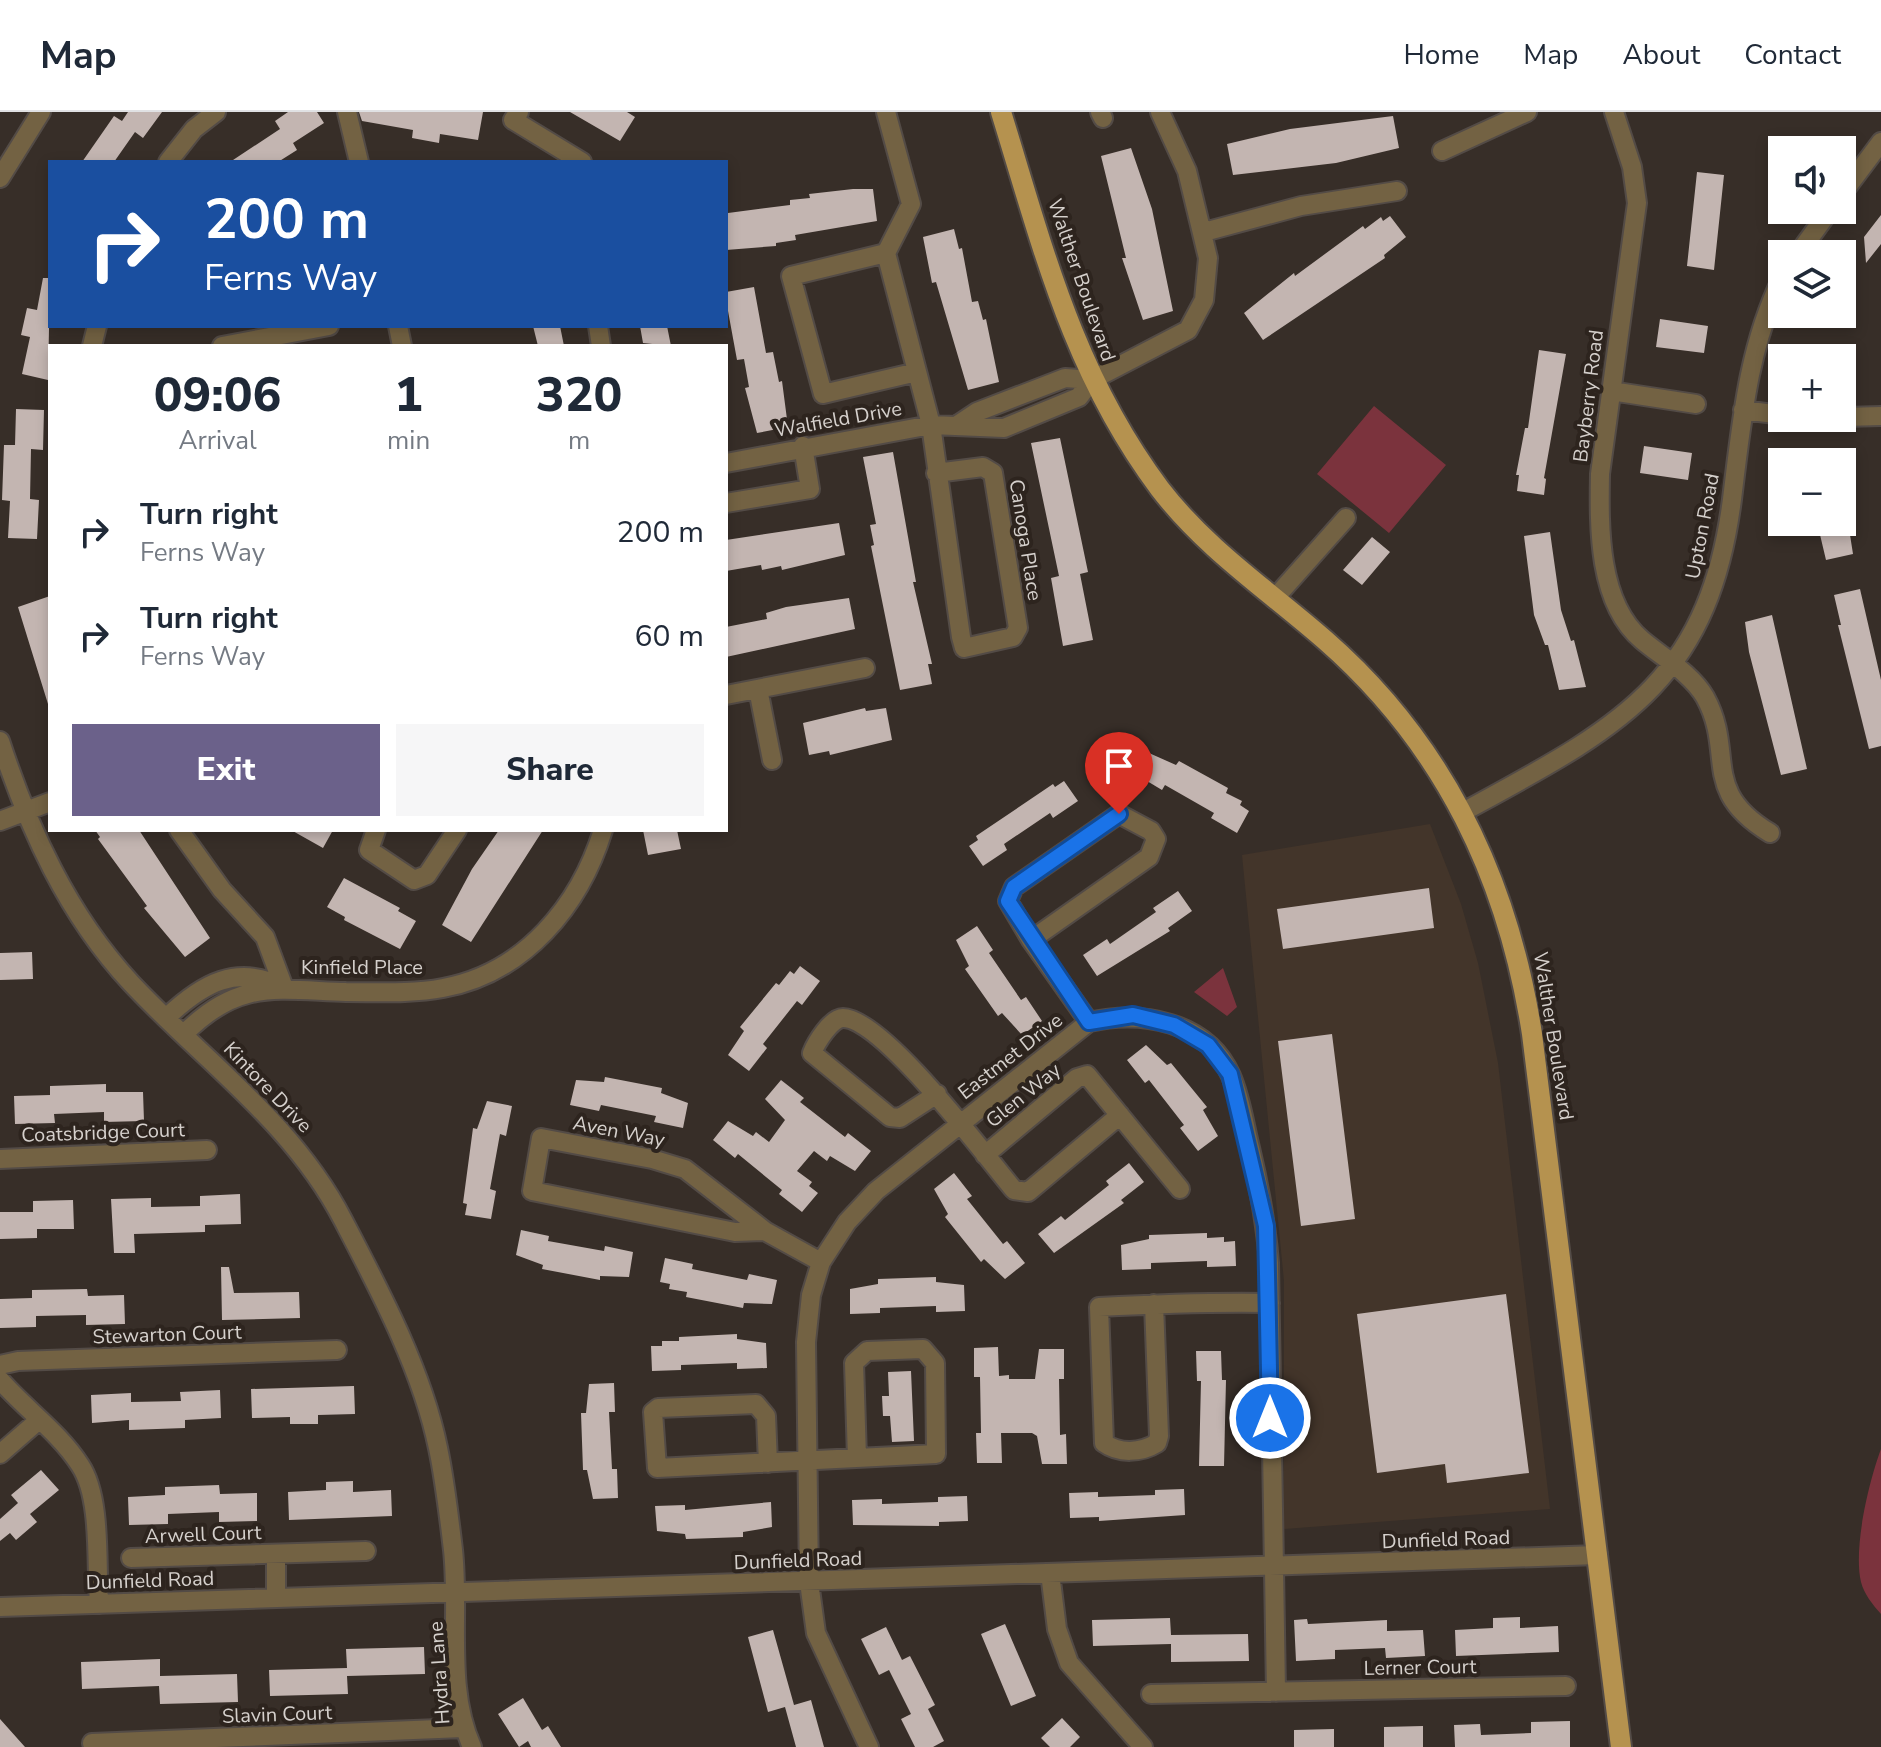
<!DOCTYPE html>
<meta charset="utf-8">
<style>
:root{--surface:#fff;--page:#f6f6f7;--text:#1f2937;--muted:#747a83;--line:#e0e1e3;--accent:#6b618a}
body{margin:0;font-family:"Nunito Sans",sans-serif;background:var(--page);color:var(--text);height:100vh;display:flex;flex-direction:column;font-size:30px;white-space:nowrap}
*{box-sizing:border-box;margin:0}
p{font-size:26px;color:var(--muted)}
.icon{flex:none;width:44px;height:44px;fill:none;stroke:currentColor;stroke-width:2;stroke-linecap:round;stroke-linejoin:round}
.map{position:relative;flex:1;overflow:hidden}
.details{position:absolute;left:48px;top:232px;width:680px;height:488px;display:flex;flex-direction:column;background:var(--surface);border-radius:0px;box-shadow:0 4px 12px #0003}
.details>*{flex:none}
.banner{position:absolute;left:48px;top:48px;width:680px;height:168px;border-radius:0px;box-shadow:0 4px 12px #0003;background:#1a4fa0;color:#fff;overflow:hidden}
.tools{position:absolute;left:1768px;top:24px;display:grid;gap:16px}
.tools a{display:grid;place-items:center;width:88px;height:88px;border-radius:0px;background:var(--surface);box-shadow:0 4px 12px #0003;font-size:40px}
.pin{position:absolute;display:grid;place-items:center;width:68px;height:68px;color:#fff;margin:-82px -34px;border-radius:50% 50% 50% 0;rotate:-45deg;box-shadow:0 0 8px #0007}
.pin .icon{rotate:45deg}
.me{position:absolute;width:88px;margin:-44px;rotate:0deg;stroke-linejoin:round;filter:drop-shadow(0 0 6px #0008)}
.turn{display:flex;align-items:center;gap:28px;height:168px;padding:0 24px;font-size:36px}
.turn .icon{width:104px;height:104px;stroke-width:2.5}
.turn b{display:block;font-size:56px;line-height:68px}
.eta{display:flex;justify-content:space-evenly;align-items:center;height:136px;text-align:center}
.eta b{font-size:48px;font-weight:800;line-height:56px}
.primary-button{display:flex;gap:16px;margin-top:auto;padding:16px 24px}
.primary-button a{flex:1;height:92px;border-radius:0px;background:var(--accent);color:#fff;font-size:32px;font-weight:800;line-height:92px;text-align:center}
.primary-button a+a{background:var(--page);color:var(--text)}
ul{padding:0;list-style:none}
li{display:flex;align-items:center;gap:24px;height:104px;padding:0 24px}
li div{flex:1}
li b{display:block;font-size:30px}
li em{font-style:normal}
header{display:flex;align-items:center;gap:48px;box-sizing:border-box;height:112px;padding:0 40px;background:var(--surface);border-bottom:2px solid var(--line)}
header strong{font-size:38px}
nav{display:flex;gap:44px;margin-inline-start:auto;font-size:28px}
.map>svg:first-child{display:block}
.built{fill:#43352a}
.green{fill:#7b333d}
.building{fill:#c3b5b1}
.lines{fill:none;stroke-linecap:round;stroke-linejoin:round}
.minor-casing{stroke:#534b46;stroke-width:22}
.major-casing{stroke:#534b46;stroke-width:24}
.minor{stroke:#736243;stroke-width:18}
.major{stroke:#b5924f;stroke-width:20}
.route-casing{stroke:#114b97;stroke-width:20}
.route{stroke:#1a73e8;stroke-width:14}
.labels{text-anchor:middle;stroke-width:8;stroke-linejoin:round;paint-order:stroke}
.street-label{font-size:20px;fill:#d5d0cc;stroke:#2d241e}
</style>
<header>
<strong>Map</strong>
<nav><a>Home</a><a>Map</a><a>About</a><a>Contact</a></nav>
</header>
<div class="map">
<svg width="1881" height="1635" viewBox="0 0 1881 1635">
<rect width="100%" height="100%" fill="#372e28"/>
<path class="built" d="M1430 712 1461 792 1478 851 1498 951 1550 1397 1284 1417V1169L1242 743Z"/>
<path class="green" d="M1374 294 1446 353 1389 421 1317 362Z
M1223 856 1237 895 1227 904 1194 880Z
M1881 1337V1502C1873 1493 1864 1482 1861 1470 1853 1436 1869 1369 1881 1337Z"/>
<path class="building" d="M128 0H162L143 26 135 20 114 50H82L114 4 122 9Z
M288 0H317L324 11 293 31 297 38 278 50H230L280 17 275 9Z
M359 0H483L478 28 440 22 439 31 412 26 413 18 362 9Z
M570 0H627L635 5 620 29Z
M1393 4 1399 36 1336 51 1233 63 1227 32 1290 17Z
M1131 36 1152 97 1173 199 1143 208 1122 146H1126L1101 44Z
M1697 60 1724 63 1714 158 1687 154Z
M853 77H873L877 109 795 123 796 128 776 131V134L726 138 728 101 790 93V88L810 86 809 82Z
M1881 103V132L1866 151 1864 125Z
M1390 104 1406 125 1384 143 1385 146 1263 228 1244 201 1294 161 1295 164 1363 114 1365 117 1381 105 1383 109Z
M954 117 959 137 962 136 972 190 978 189 983 208 986 207 999 270 968 278 936 170 932 171 923 125Z
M43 166H50L48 268 22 262 30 225 21 223 27 196 37 198Z
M754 175 766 241 773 240 779 270 782 269 788 315 757 321 745 276 749 275 744 247 737 248 726 188V180Z
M1660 207 1708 214 1704 241 1656 235Z
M533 214H560L564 234H538Z
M640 214H667L671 234 643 231Z
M1539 238 1566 242 1544 366 1546 367 1544 383 1517 379 1519 363H1516L1525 316H1528Z
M16 297 44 298 43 338 31 337 30 387 39 388 37 427 8 426 10 389 2 388 4 333H15Z
M1060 326 1088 460 1080 462 1093 528 1063 534 1051 466 1059 464 1031 331Z
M1644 334 1692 341 1688 368 1640 361Z
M893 340 916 470H913L932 552H928L932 572 900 578 871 434 874 433 870 413 876 412 863 345Z
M1817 410H1848L1853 442 1826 448Z
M839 411 845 443 782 458 781 454 762 458 761 453 726 459V428Z
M1550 420 1561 498 1571 529 1574 528 1586 575 1559 578 1548 533H1545L1534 503 1524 424Z
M1372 425 1390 440 1362 473 1343 458Z
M1860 477 1881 568V634L1869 637 1838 513H1841L1834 483Z
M50 484V591L48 592 18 495Z
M849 486 855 517 726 545V515L767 507 766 501 786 495Z
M1772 503 1807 657 1781 663 1749 540 1745 510Z
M865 596 866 599 886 596 892 628 830 643 829 639 809 643 803 611Z
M1149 641 1176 653 1179 649 1228 676 1226 681 1242 689 1240 693 1249 699 1237 721 1211 706 1214 701 1165 673 1162 678 1137 663Z
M1064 669 1078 689 1053 706 1050 701 1004 732 1007 738 983 754 969 734 978 728 976 724 1053 672 1055 675Z
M95 718H139L210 826 185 845 144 796 147 794 98 727 100 725Z
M291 718H333L323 736Z
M499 718H543L471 830 442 813 472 757Z
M643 718H677L681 737 648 743Z
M344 766 400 796 398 799 416 809 400 837 344 808 345 805 327 795Z
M1429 776 1434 816 1283 837 1277 797Z
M1178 779 1192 799 1168 816 1170 819 1097 864 1083 843 1107 827 1110 832 1156 800 1153 796Z
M977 814 993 838 989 841 1021 888 1026 885 1042 909 1022 923 1002 901 998 904 965 857 969 854 956 828Z
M32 840 33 867 0 868V841Z
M800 854 820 869 802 893 797 889 763 932 767 936 749 959 728 943 744 919 740 915 776 871 779 873 790 859 794 862Z
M1332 922 1355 1107 1301 1114 1278 929Z
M1146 933 1167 953 1171 951 1207 995 1203 998 1218 1024 1198 1039 1180 1016 1184 1013 1149 968 1145 971 1127 948Z
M605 965 662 976 661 981 688 991 683 1016 654 1010 656 1004 601 993 599 999 570 993 576 968 604 970Z
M781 968 804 986 800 990 845 1025 848 1021 871 1039 855 1059 830 1044 827 1049 814 1039 797 1059 812 1070 809 1074 818 1081 802 1100 779 1082 782 1078 738 1042 735 1046 713 1028 728 1009 753 1024 756 1020 769 1030 785 1008 765 987Z
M106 972V980H143L144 1009 104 1010V1000L54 1002 55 1011 15 1012 14 984 50 983V974Z
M487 989 512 994 506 1024 500 1022 490 1077 496 1079 491 1107 465 1103 467 1092 463 1091 473 1016 477 1017Z
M1129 1051 1144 1070 1121 1088 1124 1091 1054 1141 1038 1122 1061 1104 1065 1108 1109 1073 1106 1069Z
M954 1061 972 1084 967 1087 1003 1132 1007 1129 1025 1151 1005 1167 984 1147 981 1150 945 1105 948 1102 934 1077Z
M240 1082 241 1112 205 1113V1120L134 1122 135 1141H114L111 1087 151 1086V1095L200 1094V1084Z
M73 1088 74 1117H37V1126L0 1127V1100H33V1089Z
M521 1118 549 1124 548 1129 604 1139 605 1134 633 1140 629 1165 600 1164V1168L542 1157 543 1153 516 1143Z
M1207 1121V1126L1224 1125V1130L1235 1129 1236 1154 1207 1155V1149L1151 1151V1157L1122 1158 1121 1133 1149 1127V1123Z
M665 1146 693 1152 692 1157 747 1168 749 1162 777 1168 772 1192 744 1191 743 1196 686 1185 687 1180 669 1177 670 1172 660 1170Z
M221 1155H229L234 1181 299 1180 300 1206 222 1208Z
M936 1165V1170L964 1173 965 1199 936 1200V1194L880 1196V1201L850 1202V1177L878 1172V1167Z
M87 1177 88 1184 124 1183 125 1212 86 1213V1203L36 1204V1215L0 1216V1187L32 1186V1178Z
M1506 1182 1529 1361 1447 1371 1445 1352 1377 1361 1357 1202Z
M737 1222V1227L766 1231 767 1256 737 1257V1251L681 1253V1258L652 1259 651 1234H662V1229H679V1225Z
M998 1235 999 1264 1009 1263V1267H1035L1039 1237H1064V1267H1059L1060 1323 1066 1322 1067 1352H1042L1037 1324 1032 1321H1001L1002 1351H977L976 1321H981L980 1265H974V1236Z
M1196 1239H1221L1222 1268H1226L1224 1354H1199L1201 1269H1197Z
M911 1259 914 1329 892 1330 890 1304H883L882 1284H889L888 1260Z
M614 1271 615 1300H609L612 1357H617L618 1386 593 1387 587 1358H583L581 1301H586L589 1272Z
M354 1274 355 1302 318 1303V1312H290V1305L252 1306 251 1277Z
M220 1278 221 1306 185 1308V1316L129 1318V1308L92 1311 91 1283 131 1281V1290L181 1289 180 1280Z
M41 1358 59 1378 30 1402 37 1410 16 1428 10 1421 0 1429V1407L18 1391 11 1383Z
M353 1369V1380L391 1378 392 1404 289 1408 288 1380 326 1378V1370Z
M219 1373 220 1382 257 1381V1409L219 1410V1400L168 1402V1412L129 1413 128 1385 165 1383V1375Z
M1184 1377 1185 1403 1099 1409V1405L1070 1406 1069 1381 1098 1380V1385L1155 1383V1378Z
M967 1384 968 1409 939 1410V1414L853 1413 852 1388 882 1387V1392L938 1390V1385Z
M771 1390 772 1415 743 1420V1425L686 1427 685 1422 657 1419 655 1394 685 1393V1398Z
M1520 1505V1516L1558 1514 1559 1540 1456 1544 1455 1518 1493 1516V1506Z
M1170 1506 1171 1523 1248 1522 1249 1549 1171 1550V1532L1093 1534 1092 1508Z
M1307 1507 1308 1512 1387 1508V1519L1423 1518 1425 1544 1386 1546 1385 1536 1335 1538V1547L1296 1549 1294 1508Z
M1005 1512 1036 1584 1011 1594 981 1522Z
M886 1515 902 1548 910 1544 935 1593 928 1597 944 1629 933 1635H915L901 1607 911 1602 889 1558 879 1563 861 1527Z
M773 1518 794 1593 811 1588 824 1635H796L785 1595 768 1600 748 1525Z
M424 1535 425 1562 347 1564 348 1582 270 1584 269 1558 347 1556 346 1537Z
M160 1547V1564L237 1562 238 1590 160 1592 159 1574 82 1577 81 1550Z
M523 1586 542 1618 548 1614 561 1635H531L528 1629 519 1635 498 1602Z
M1062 1606 1080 1625 1070 1635H1050L1041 1626Z
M0 1607 25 1635H0Z
M1570 1609V1635H1455L1454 1613 1480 1612 1481 1623 1531 1621V1610Z
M1423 1614V1635H1384V1615Z
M1334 1617V1635H1294V1618Z"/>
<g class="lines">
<defs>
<path id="minor" d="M347 0 359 50
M519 0 513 8 582 50
M886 0 911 92 886 141 931 313 961 525 964 536 1013 525 1018 516 993 361 983 355 936 361
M1100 0 1103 6
M1614 0 1632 55 1637 91 1600 362C1599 416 1598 491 1642 528 1662 545 1691 561 1705 585 1736 642 1699 678 1770 721
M1442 39 1527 0
M168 50 194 17 216 0
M0 66 41 0
M1842 82 1881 30
M1204 120 1301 94 1397 79
M886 141 791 164 823 282 917 260
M1798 142 1830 98
M398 214 402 234
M598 214 601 234
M92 234 97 214
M222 234 329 214
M1611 279 1696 292
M1743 298 1782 303
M1808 306 1881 304
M959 312 977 300 1065 266 1092 268
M726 351 931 313 1004 316 1079 285 1092 268 1188 218 1204 188 1208 146 1187 59 1160 0
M726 391 810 377 803 334
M1274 487 1346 406
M758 577 772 648
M726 583 865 556
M0 629C29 717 67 802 131 871 204 949 293 1011 343 1108 380 1179 422 1258 438 1336 445 1369 449 1404 453 1438 460 1502 445 1576 472 1635
M1463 700C1619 615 1711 571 1733 379 1742 306 1749 233 1782 166
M1119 702 1151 719 1156 727 1149 745 1031 828 1008 789 1014 775Z
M0 709 50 690
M179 718 222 778 265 825 284 876
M376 718 369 738 414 768 427 763 457 718
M1031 828 1089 910
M167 905C202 872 237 851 284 876
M184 922C238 867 276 878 346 880 378 880 412 882 443 876 525 861 580 793 603 718
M937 982 900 1006 890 1005 812 941C816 931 831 906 843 906 883 906 987 1046 1014 1078L1028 1080 1120 1003
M985 1043 1077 966 1087 963 1180 1077
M0 1047 207 1038
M765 1119 685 1057 652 1047 541 1026 532 1079 735 1120 765 1119 821 1150
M1154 1192 1159 1324 1157 1331C1141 1341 1119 1342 1104 1331L1099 1195C1156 1192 1213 1190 1270 1191
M0 1253 18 1249 337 1238
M0 1268C25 1297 59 1320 80 1353 102 1386 96 1453 99 1492
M0 1342 39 1308
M768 1351 766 1304 756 1292 658 1296 653 1300 657 1356 936 1342 935 1251 923 1237 867 1239 854 1251 857 1346
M131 1446 366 1439
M1050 1461 1057 1517 1069 1551 1143 1635
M276 1484V1442
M0 1495 1598 1443
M1151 1582 1566 1574
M92 1631 463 1616
M869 1635 816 1521 809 1470 806 1230 811 1183 821 1150 847 1110 876 1079 1089 910C1141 898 1207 909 1231 964 1241 987 1244 1012 1250 1036 1259 1074 1266 1111 1269 1151L1276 1580"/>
<path id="major" d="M1001 0C1043 136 1073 261 1160 377 1206 437 1269 479 1325 528 1445 633 1508 767 1532 922L1621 1635"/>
</defs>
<use href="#minor" class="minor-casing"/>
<use href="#major" class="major-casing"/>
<use href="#minor" class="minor"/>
<use href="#major" class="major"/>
</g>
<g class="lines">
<defs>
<path id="route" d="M1119 702 1014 775 1008 789 1089 910 1133 903 1174 913 1208 933 1230 962 1266 1114 1270 1306"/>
</defs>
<use href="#route" class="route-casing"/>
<use href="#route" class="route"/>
</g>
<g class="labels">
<g class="street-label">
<text transform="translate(1082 168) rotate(71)" y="7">Walther Boulevard</text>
<text transform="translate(1588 284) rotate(-83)" y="7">Bayberry Road</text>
<text transform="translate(838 307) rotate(-10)" y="7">Walfield Drive</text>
<text transform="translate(1702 414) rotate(-79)" y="7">Upton Road</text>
<text transform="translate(1026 428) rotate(81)" y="7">Canoga Place</text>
<text x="362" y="862">Kinfield Place</text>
<text transform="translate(1554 924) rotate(81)" y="7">Walther Boulevard</text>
<text transform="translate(1010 944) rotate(-38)" y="7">Eastmet Drive</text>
<text transform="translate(268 975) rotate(46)" y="7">Kintore Drive</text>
<text transform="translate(1023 983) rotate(-39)" y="7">Glen Way</text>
<text transform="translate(619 1019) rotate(11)" y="7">Aven Way</text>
<text transform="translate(103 1020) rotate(-2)" y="7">Coatsbridge Court</text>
<text transform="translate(167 1222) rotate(-2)" y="7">Stewarton Court</text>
<text transform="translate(203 1422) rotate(-2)" y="7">Arwell Court</text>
<text transform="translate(1446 1427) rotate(-2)" y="7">Dunfield Road</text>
<text transform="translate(798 1448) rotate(-2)" y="7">Dunfield Road</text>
<text transform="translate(150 1468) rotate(-2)" y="7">Dunfield Road</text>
<text transform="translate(1420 1555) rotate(-1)" y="7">Lerner Court</text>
<text transform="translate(439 1561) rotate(-94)" y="7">Hydra Lane</text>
<text transform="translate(277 1602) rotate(-2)" y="7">Slavin Court</text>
</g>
</g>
</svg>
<div class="tools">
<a><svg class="icon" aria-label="sound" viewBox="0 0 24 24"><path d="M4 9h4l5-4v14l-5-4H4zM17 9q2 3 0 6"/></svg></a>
<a><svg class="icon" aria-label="layers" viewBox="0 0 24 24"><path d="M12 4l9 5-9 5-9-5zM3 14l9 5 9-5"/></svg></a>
<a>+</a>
<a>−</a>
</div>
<div class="pin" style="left:1119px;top:702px;background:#d93025"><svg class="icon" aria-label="arrive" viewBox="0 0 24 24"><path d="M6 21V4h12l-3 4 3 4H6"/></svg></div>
<svg class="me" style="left:1270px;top:1306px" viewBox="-20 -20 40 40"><circle r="17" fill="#1a73e8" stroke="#fff" stroke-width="3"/><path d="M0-11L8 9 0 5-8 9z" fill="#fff"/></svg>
<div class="banner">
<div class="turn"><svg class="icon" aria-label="right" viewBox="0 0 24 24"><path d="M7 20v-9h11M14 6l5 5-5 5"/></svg><div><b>200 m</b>Ferns Way</div></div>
</div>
<section class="details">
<div class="eta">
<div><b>09:06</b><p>Arrival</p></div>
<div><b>1</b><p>min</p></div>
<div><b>320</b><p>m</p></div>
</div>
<ul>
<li><svg class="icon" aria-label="right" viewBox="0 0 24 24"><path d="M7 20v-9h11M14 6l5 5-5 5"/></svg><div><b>Turn right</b><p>Ferns Way</p></div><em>200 m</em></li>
<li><svg class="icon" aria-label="right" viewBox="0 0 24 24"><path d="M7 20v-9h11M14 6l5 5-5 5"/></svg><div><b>Turn right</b><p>Ferns Way</p></div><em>60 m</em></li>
</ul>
<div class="primary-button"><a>Exit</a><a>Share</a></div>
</section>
</div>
